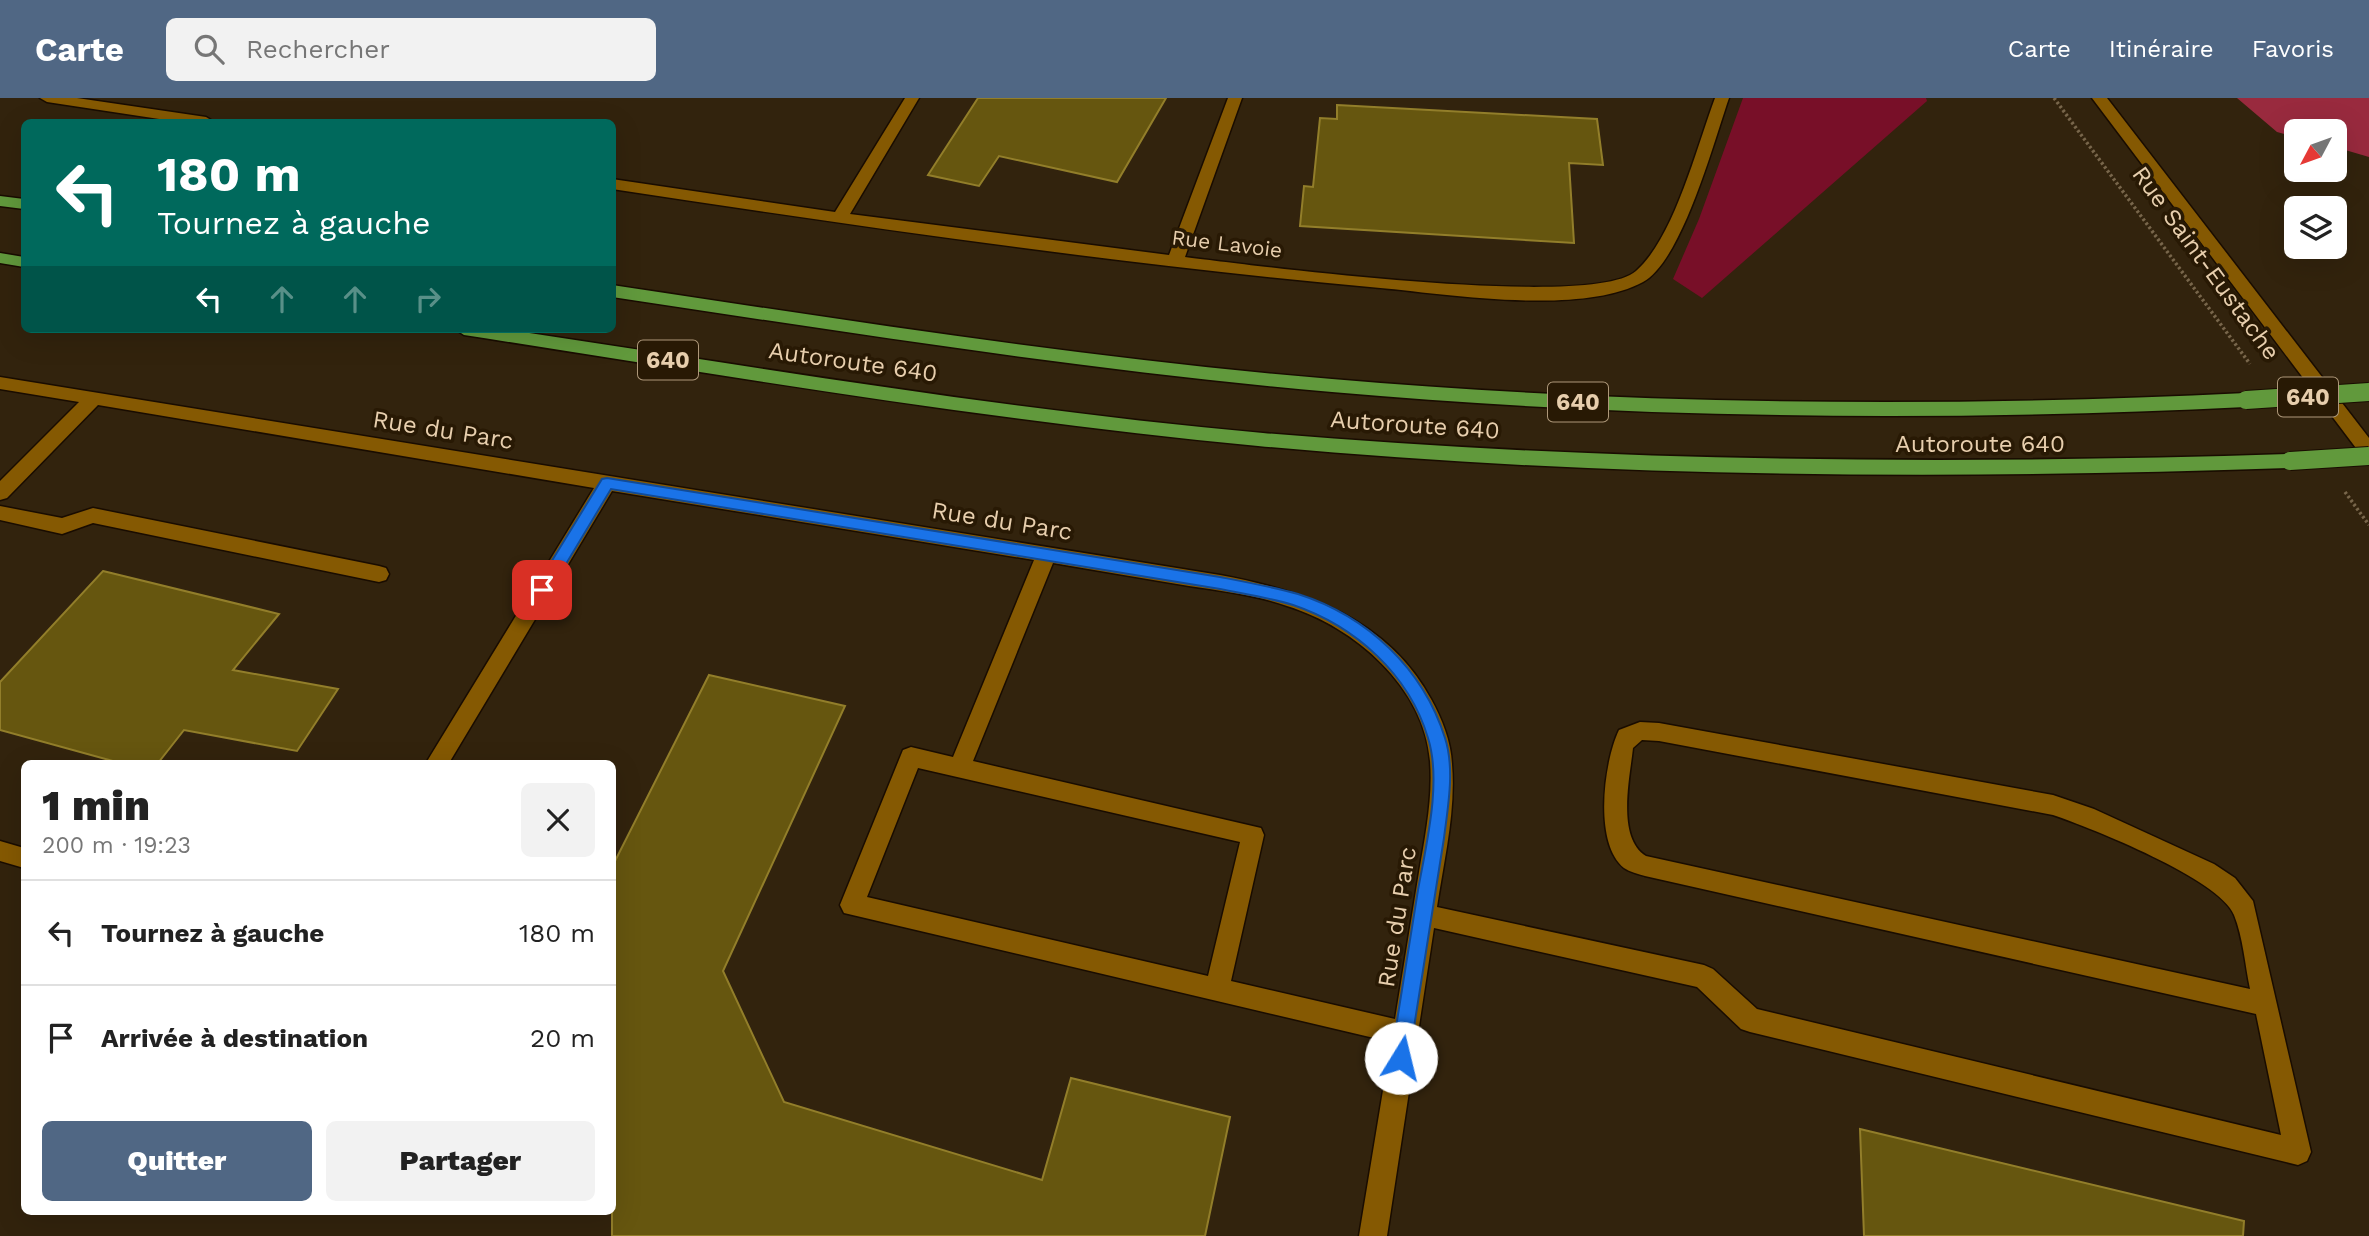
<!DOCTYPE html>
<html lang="fr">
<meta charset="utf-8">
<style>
:root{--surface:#fff;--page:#f2f2f2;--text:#222;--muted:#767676;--line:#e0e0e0;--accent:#506784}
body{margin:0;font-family:"Work Sans",sans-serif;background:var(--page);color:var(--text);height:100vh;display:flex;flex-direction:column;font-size:26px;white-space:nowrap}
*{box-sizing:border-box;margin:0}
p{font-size:23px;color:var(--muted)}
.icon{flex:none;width:38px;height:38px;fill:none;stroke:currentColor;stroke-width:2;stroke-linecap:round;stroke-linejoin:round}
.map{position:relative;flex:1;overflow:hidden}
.details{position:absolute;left:21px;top:662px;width:595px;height:455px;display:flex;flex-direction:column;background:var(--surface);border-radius:10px;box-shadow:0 7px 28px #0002}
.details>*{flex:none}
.hud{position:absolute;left:21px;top:21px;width:595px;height:214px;border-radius:10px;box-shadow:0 7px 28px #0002;background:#00695c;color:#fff;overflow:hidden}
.needle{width:46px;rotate:229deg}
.buttons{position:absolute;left:2284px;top:21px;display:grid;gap:14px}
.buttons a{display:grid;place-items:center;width:63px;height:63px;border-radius:10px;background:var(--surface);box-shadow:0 7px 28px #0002;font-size:35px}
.pin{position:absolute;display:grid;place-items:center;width:60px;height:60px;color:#fff;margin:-30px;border-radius:14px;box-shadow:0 4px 10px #0006}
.me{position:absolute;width:77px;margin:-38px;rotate:9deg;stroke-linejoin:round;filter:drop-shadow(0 0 5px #0008)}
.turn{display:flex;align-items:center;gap:24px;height:147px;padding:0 21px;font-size:32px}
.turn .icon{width:91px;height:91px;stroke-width:2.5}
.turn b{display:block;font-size:49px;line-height:60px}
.lanes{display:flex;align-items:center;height:66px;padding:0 21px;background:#0003;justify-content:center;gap:35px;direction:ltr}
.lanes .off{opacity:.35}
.round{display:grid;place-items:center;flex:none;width:74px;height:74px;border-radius:10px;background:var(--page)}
.overview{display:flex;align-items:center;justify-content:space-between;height:119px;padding:0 21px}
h1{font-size:42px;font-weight:800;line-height:52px}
.primary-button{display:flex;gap:14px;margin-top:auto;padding:14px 21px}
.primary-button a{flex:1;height:80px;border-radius:10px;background:var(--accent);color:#fff;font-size:28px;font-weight:800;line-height:80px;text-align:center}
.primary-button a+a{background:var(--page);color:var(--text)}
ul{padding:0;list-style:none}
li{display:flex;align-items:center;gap:21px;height:105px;padding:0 21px;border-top:2px solid var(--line)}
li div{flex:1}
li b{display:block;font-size:26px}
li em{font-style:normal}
header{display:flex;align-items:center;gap:42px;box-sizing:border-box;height:98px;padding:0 35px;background:var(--accent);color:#fff}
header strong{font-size:33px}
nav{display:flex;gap:38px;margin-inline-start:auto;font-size:24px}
.search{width:490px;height:63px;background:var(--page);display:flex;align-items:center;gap:18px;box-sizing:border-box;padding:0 24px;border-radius:10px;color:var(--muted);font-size:26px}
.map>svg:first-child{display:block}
.green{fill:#780f28}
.forest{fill:#992a3e}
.building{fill:#66560f;stroke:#927e2a;stroke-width:2}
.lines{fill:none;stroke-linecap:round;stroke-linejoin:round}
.minor-casing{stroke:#190c00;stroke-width:3}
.highway-casing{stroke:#190c00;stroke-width:3}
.path{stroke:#78664b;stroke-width:3.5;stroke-dasharray:2.5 2.5;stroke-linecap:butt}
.minor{fill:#855902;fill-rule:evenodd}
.highway{fill:#61993c;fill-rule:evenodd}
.highway-bridge-casing{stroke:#190c00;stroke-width:20;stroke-linecap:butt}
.highway-bridge{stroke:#61993c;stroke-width:18}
.route{fill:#1a73e8;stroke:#114b97;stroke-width:2}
.labels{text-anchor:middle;stroke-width:7;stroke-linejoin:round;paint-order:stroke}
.far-street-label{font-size:21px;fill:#e7cead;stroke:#281904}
.shield{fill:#281904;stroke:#ae987a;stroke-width:2}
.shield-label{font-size:23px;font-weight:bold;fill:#e7cead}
.street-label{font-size:24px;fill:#e7cead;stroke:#281904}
</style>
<header>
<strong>Carte</strong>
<div class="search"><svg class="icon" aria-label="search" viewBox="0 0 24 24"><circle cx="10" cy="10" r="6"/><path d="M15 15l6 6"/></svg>Rechercher</div>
<nav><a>Carte</a><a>Itinéraire</a><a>Favoris</a></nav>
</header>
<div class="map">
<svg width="2369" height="1138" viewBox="0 0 2369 1138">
<rect width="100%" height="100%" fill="#32230d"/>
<path class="green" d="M1743 0H1926L1927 3 1702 200 1673 181 1699 121Z"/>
<path class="forest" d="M2237 0H2369V59L2335 49 2334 33H2296V39L2277 34Z"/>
<path class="building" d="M978 0H1166L1117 84 999 58 979 88 928 77Z
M1337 7 1597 21 1603 67 1569 65 1574 145 1300 128 1304 88 1313 89 1320 20 1337 21Z
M103 473 279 516 233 572 338 591 297 653 184 632 158 665H120L0 632V584Z
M709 577 845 608 723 873 784 1004 1042 1082 1071 980 1230 1019 1205 1138H612V769Z
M1860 1031 2244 1123 2243 1138H1864Z"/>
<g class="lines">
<defs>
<path id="minor" d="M40 0H77L206 19 214 24H179L47 4Z
M905 0H919L850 116 1169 157 1228 0H1242L1185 159C1257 168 1592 212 1636 173 1674 140 1697 48 1715 0H1729C1714 43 1682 163 1643 184 1579 219 1442 195 1370 189 1116 166 864 129 612 91V81L835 114Z
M2092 0H2107L2369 340V360L2362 358Z
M0 279 1220 477C1305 493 1387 520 1431 601 1442 621 1451 643 1452 666 1456 714 1444 762 1437 809L1704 867 1713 871 1757 911 2281 1037 2256 916 1645 778C1638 776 1630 774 1624 770 1593 745 1604 663 1619 632L1640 624 1659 625 2053 697 2094 711 2214 766 2235 780 2253 803 2311 1054 2307 1063 2298 1067 1750 934 1741 931 1697 889 1434 830 1387 1138H1359L1391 944 844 815 840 807 903 652 911 649 953 659 1034 462 612 393 449 665H426L594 390 98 307 7 400 0 402V383L79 304 0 291ZM1053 465C1098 473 1143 480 1189 488 1221 493 1256 497 1287 508 1355 529 1424 589 1430 663 1433 700 1425 738 1419 774 1411 823 1403 872 1395 921L1231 883 1264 737 1261 730 973 663ZM1642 642 1659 643 2053 717C2091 730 2220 781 2234 817 2243 839 2245 867 2250 891L1646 758C1616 740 1630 679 1633 650ZM918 670 1240 744 1208 878 867 799Z
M0 408 62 420 93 410 379 468 386 470 389 476 386 482 379 484 93 425 62 436 0 422Z
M0 743 24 750V770L0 763Z"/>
<path id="highway" d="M0 98 24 101V111L0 108Z
M0 155 24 159V169L0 165Z
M612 187C852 223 1091 261 1332 281 1636 307 1941 310 2246 295L2252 297 2255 302 2252 307 2246 309C1941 324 1636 321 1332 294 1091 273 852 235 612 199Z
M455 231H503C756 269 1008 312 1263 335 1605 364 1947 367 2290 356L2297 358 2299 363 2297 368 2290 370C1946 382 1601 380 1258 348 992 323 728 278 464 237Z"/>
</defs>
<use href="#minor" class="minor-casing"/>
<use href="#highway" class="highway-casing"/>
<path class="path" d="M2054 0 2250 266
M2345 394 2369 427"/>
<use href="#minor" class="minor"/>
<use href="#highway" class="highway"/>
<defs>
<path id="highway-bridge" d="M2246 302 2369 294
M2290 363 2369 358"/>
</defs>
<use href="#highway-bridge" class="highway-bridge-casing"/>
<use href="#highway-bridge" class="highway-bridge"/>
</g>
<path class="route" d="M607 380 1220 479C1246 484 1273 489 1298 496 1367 518 1423 570 1445 640 1455 671 1448 708 1444 740L1408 967 1401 970 1394 967 1391 960C1400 904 1409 848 1418 792 1426 747 1442 684 1428 640 1409 576 1355 528 1293 507 1270 500 1244 496 1220 491L611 391 548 496H537L535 492 537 487 602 381Z"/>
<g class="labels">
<g class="far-street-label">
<text transform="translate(1227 146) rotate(7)" y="7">Rue Lavoie</text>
</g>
<g class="shield">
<rect x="638" y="242.5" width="60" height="39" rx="5"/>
<rect x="2278" y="279.5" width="60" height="39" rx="5"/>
<rect x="1548" y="284.5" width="60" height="39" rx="5"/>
</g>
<g class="shield-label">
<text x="668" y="270">640</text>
<text x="2308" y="307">640</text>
<text x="1578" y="312">640</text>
</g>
<g class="street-label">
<text transform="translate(2206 165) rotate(54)" y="8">Rue Saint-Eustache</text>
<text transform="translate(853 264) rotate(8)" y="8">Autoroute 640</text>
<text transform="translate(1415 327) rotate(4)" y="8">Autoroute 640</text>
<text transform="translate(443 332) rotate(9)" y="8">Rue du Parc</text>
<text x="1980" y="354">Autoroute 640</text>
<text transform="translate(1002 423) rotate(9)" y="8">Rue du Parc</text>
<text transform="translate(1397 819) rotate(-81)" y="8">Rue du Parc</text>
</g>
</g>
</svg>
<div class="buttons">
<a><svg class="needle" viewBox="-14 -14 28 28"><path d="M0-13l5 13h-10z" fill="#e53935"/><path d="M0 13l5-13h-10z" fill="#767676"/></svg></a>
<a><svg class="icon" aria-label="layers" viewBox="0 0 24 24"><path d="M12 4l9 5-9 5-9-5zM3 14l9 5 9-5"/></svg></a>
</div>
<div class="pin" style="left:542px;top:492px;background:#d93025"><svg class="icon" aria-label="arrive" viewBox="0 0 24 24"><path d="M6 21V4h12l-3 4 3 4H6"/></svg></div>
<svg class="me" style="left:1401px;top:960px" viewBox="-20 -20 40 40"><circle r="19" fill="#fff"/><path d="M0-13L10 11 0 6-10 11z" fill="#1a73e8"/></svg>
<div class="hud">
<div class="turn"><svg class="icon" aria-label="left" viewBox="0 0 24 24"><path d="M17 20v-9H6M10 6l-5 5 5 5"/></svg><div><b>180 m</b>Tournez à gauche</div></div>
<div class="lanes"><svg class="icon" aria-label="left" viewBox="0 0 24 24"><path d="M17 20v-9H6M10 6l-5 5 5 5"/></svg><svg class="icon off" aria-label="ahead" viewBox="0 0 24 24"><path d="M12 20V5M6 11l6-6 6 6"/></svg><svg class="icon off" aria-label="ahead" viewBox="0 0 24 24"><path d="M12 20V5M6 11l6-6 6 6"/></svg><svg class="icon off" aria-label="right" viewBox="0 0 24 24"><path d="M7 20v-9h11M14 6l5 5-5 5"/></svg></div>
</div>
<section class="details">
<div class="overview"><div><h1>1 min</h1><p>200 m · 19:23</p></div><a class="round"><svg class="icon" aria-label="close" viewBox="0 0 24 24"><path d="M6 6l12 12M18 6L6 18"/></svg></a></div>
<ul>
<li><svg class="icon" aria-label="left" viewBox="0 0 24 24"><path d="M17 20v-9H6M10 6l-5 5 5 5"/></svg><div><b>Tournez à gauche</b></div><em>180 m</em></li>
<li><svg class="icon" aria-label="arrive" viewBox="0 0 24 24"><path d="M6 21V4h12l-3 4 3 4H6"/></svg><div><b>Arrivée à destination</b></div><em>20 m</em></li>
</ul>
<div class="primary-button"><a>Quitter</a><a>Partager</a></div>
</section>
</div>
